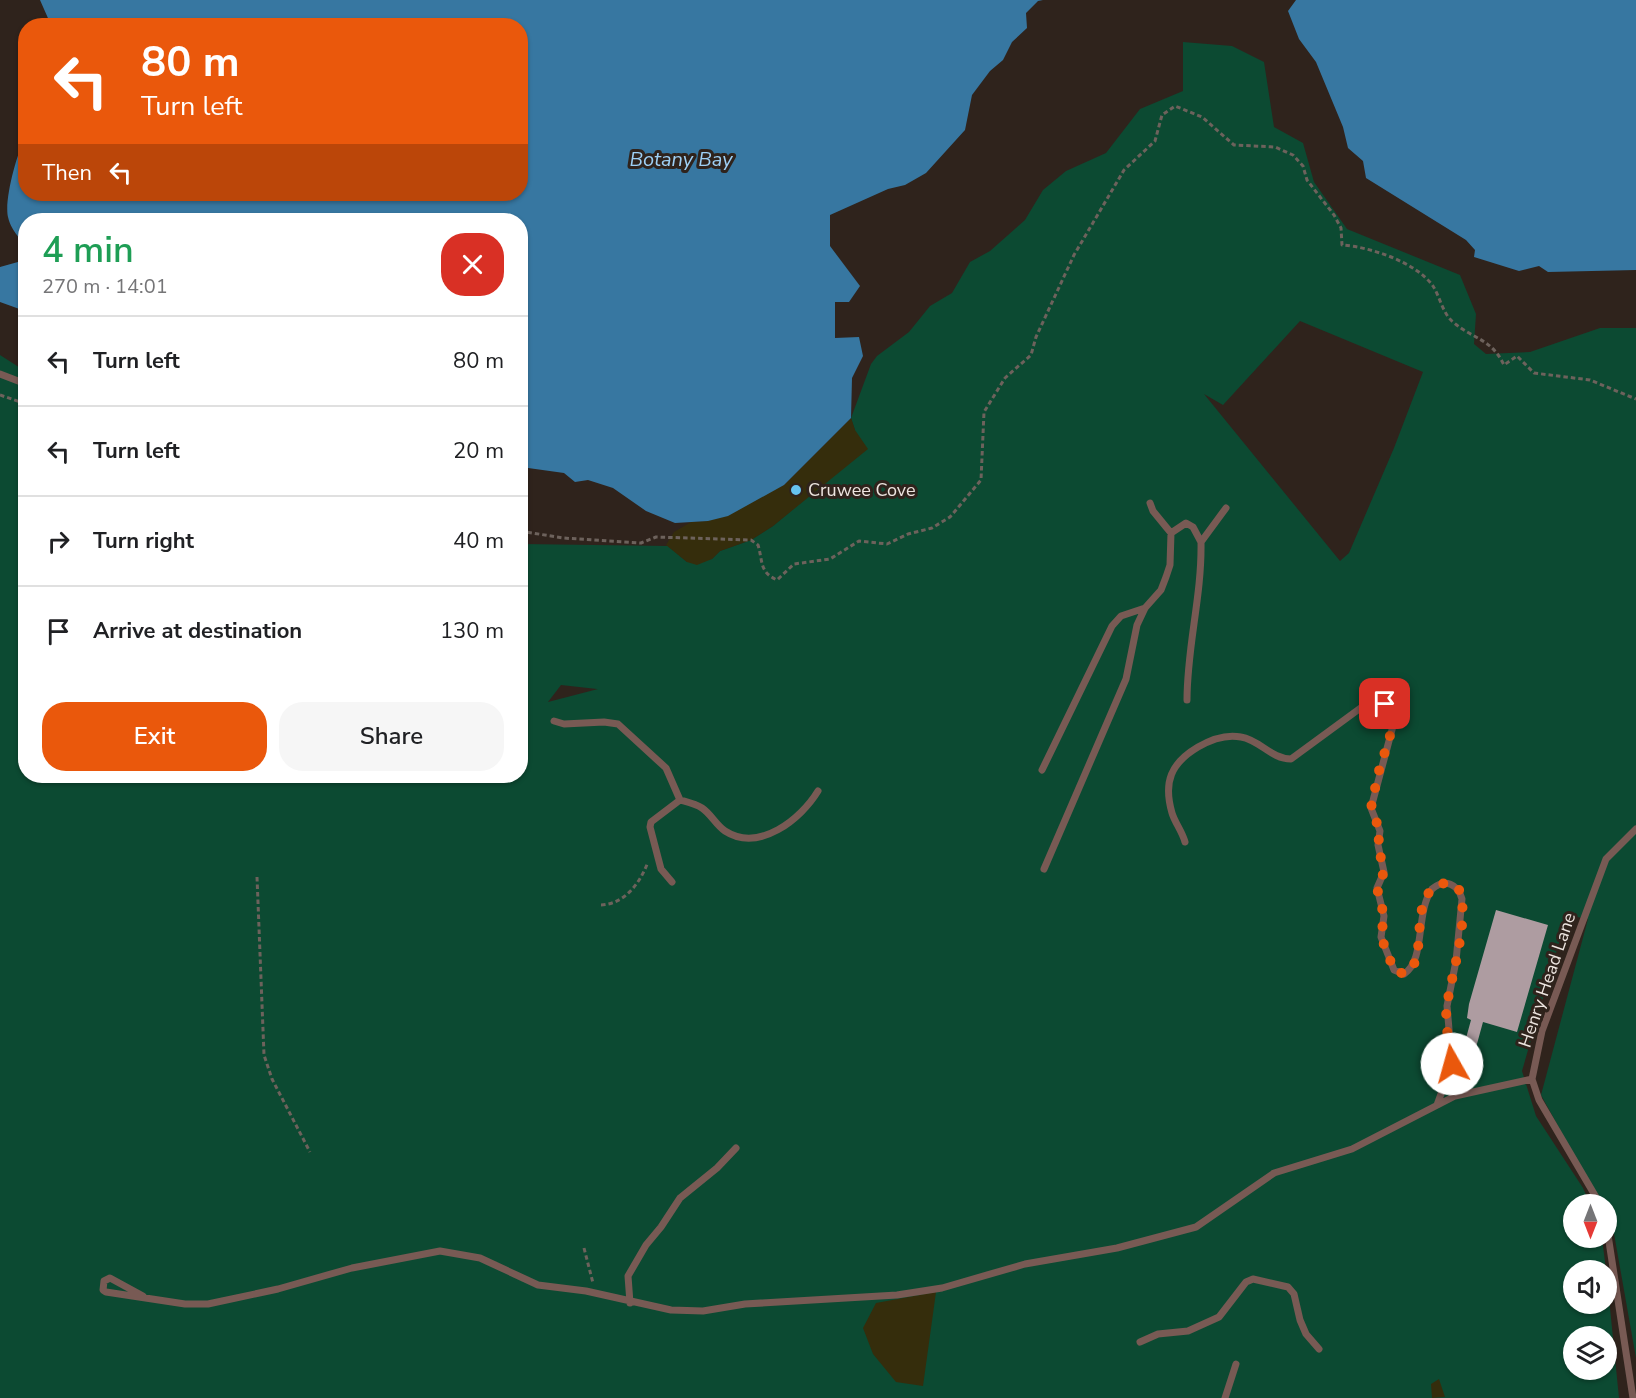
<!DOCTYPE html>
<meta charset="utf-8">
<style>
:root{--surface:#fff;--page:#f6f6f6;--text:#202124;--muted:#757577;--line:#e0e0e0;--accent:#ea580c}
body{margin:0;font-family:"Nunito Sans",sans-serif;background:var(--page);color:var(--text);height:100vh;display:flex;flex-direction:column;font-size:22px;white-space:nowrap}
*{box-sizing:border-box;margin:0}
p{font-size:20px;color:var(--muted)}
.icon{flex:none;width:33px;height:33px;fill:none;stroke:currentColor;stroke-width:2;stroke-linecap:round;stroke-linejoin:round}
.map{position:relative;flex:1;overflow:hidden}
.details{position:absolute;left:18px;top:213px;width:510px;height:570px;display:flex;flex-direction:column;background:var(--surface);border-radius:24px;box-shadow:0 2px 4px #0004}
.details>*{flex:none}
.top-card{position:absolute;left:18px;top:18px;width:510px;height:183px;border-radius:24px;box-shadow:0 2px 4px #0004;background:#ea580c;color:#fff;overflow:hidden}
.needle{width:39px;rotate:180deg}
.controls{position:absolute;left:1563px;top:1194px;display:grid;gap:12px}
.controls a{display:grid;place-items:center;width:54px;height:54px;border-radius:50%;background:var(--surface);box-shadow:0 2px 4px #0004;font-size:30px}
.pin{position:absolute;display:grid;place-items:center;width:51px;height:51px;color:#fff;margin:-26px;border-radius:12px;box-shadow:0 3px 9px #0006}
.me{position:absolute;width:66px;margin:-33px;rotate:353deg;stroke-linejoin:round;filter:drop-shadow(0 0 4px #0008)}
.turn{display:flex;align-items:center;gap:21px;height:126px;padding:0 24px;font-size:27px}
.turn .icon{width:78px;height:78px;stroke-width:2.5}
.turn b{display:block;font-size:42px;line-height:51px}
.then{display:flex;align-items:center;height:57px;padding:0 24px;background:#0003;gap:12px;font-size:22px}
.round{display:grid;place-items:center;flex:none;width:63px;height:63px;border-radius:24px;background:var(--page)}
.head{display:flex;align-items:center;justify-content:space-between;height:102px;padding:0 24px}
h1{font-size:36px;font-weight:600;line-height:45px;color:#1e9e55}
.button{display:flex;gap:12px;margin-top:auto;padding:12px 24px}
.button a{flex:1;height:69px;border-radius:24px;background:var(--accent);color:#fff;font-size:24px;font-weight:600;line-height:69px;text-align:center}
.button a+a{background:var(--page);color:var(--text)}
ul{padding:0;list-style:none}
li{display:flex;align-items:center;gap:18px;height:90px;padding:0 24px;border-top:2px solid var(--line)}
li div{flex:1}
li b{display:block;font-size:22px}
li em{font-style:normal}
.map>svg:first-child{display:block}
.green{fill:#0c4a32;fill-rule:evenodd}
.sand{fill:#352d0c}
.water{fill:#3777a1}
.building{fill:#ae9ca1}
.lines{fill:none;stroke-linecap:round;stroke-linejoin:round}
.path{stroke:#6d625c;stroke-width:3;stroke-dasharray:4.5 3;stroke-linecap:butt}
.lane{stroke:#785a54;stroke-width:7}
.route{stroke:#ea580c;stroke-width:10;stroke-dasharray:0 18}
.poi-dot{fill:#66c4ef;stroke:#2f231c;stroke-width:2}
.labels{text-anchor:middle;stroke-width:6;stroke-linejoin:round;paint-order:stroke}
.poi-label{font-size:18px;fill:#ede5e0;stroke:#2f231c;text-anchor:start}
.street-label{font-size:18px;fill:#ede5e0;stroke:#2f231c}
.water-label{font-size:20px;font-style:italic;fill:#9ed0f5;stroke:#2f231c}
</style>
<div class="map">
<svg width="1636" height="1398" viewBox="0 0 1636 1398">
<rect width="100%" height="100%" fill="#2f231c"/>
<path class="green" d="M1183 42 1232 46 1264 62 1274 127 1303 143 1314 182 1347 229 1460 275 1476 314 1474 344 1486 354 1530 352 1600 328H1636V1358L1613 1228 1607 1215 1606 1204H1601L1541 1095 1588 919 1567 915 1522 1071 1536 1116 1583 1188 1590 1204H1574V1238H1602L1606 1270H1574V1304H1606L1607 1278 1619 1398H0V355L25 371 26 776H520L521 544 668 546 687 562 712 559 720 551 751 540 773 526 829 479 855 430 851 418 871 364 877 356 909 332 930 306 952 293 970 262 990 251 1025 220 1043 190 1066 171 1106 153 1140 109 1183 91ZM1300 321 1423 372 1394 448 1349 553 1340 561 1204 394 1223 405ZM561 685 597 689H598L548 702ZM1574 1336H1606V1370H1574Z"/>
<path class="sand" d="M851 418 855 430 868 449 773 526 751 540 720 551 712 559 697 565 687 562 666 545 674 532 691 522 708 521 784 485Z
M936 1292 923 1386 896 1382 873 1354 863 1328 876 1303Z
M1439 1379 1445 1397 1432 1398 1431 1384Z"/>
<path class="water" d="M40 0H1043L1038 1 1026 13 1027 28 1012 42 1003 60 990 71 972 95 965 130 926 173 905 185 888 189 830 215V246L860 286 849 302H835V338L859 337 863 356 852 378 851 418 784 485 728 516 708 521 675 523 646 511 613 488 588 480 575 482 564 473 521 467 520 220H26L25 311 0 302V267L25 260C25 237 12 235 8 217 4 200 17 153 25 138L26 194H520V26L51 25Z
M1296 0H1636V270L1548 272 1539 266 1519 271 1474 257 1475 250 1466 240 1366 178 1363 161 1348 148 1343 127 1316 62 1299 39 1288 11Z"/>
<path class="building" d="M1496 910 1548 925 1517 1032 1483 1022 1472 1062 1460 1060 1471 1020 1467 1018 1469 1004Z"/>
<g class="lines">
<path class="path" d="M0 395 26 404
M520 531 563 538 641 543 656 537 751 540 758 545C763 561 759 572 777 580L794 564 830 559 859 541 887 544 908 534 932 528 950 517 961 504 981 480 984 412 1005 378 1031 355 1036 337 1074 255 1124 170 1155 141 1162 115 1175 106 1202 117 1234 145 1275 147 1293 155 1303 166 1307 180 1334 215 1341 228 1342 245C1370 247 1416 262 1433 286 1440 297 1443 314 1453 322 1474 340 1491 338 1504 365L1517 356 1534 373 1590 380 1636 399
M257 877 264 1055 272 1079 310 1152
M601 905C625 904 640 883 648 862
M584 1248 593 1283"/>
<path class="lane" d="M0 374 26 384
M1150 503 1153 511 1171 533 1186 523 1193 527 1201 542 1226 508
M1187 700C1187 646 1202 596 1201 542
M554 721 564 724 604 722 618 724 666 768 680 800
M1042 770 1112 626 1121 616 1145 608
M1185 842C1182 831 1175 823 1172 813 1163 782 1171 763 1198 747 1210 740 1226 734 1241 737 1260 740 1271 759 1291 759L1366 704 1379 701 1391 708 1393 726 1371 808 1380 831 1378 845 1384 872 1377 888 1384 916 1381 937 1394 970 1404 974C1426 960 1415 913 1432 889 1445 878 1458 884 1462 899L1456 961 1447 1006 1452 1064 1437 1105
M1044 869 1126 679 1137 625 1145 608 1161 590 1166 577 1170 565 1171 533
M672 882 661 869 650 827 651 822 680 800C687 802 696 804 702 808 711 814 716 825 725 831 759 853 801 819 818 791
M1600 1204 1539 1100 1532 1079 1542 1031 1606 859 1636 829
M1606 1222 1633 1398
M143 1296 110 1278 104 1281 103 1290 106 1292 185 1304H208L278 1289 352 1268 440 1251 480 1258 538 1285 586 1291 671 1310 703 1311 745 1304 897 1295 942 1288 1025 1264 1117 1248 1196 1227 1274 1173 1352 1149 1455 1096 1532 1079
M630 1303 628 1276 646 1245 661 1227 680 1198 717 1168 736 1148
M1140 1342 1158 1334 1188 1331 1219 1317 1246 1282 1253 1279 1288 1287 1294 1294 1300 1320 1306 1334 1319 1349
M1225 1398 1236 1364"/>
</g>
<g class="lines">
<path class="route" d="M1385 704 1394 714 1393 726 1378 774 1371 808 1380 831 1378 845 1384 872 1377 888 1384 916 1381 937 1394 970 1404 974C1408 972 1412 969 1414 964 1424 944 1412 896 1439 885 1447 881 1454 884 1460 891 1469 923 1452 972 1447 1005 1444 1024 1450 1045 1452 1064"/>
</g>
<circle class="poi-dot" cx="796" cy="490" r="6"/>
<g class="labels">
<g class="poi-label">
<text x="808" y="496">Cruwee Cove</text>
</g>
<g class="street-label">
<text transform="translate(1547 980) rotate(-71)" y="6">Henry Head Lane</text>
</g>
<g class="water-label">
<text x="681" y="166">Botany Bay</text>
</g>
</g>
</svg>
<div class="controls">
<a><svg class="needle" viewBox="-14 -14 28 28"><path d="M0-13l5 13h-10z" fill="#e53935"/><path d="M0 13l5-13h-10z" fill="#757577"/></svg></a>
<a><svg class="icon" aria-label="sound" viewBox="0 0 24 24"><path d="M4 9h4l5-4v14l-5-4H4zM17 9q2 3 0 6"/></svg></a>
<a><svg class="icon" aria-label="layers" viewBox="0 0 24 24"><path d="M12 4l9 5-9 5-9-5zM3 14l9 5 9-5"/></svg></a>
</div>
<div class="pin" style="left:1385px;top:704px;background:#d93025"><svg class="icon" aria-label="arrive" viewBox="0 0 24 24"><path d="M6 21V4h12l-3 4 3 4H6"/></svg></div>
<svg class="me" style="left:1452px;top:1064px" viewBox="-20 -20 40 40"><circle r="19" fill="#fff"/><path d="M0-13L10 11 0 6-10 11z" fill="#ea580c"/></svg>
<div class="top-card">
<div class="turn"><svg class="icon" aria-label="left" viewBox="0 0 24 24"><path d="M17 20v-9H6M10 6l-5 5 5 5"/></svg><div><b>80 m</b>Turn left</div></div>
<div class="then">Then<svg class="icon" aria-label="left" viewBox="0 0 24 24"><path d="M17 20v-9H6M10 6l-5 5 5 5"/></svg></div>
</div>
<section class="details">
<div class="head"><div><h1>4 min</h1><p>270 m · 14:01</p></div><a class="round" style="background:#d93025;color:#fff"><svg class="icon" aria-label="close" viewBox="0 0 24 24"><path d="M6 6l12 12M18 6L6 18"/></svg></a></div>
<ul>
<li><svg class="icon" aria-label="left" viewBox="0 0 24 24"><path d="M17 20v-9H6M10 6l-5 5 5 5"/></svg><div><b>Turn left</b></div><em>80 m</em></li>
<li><svg class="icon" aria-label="left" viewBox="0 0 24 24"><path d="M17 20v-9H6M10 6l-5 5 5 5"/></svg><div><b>Turn left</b></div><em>20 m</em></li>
<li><svg class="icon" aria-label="right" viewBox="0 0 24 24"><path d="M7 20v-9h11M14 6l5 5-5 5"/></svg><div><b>Turn right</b></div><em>40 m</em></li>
<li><svg class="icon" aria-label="arrive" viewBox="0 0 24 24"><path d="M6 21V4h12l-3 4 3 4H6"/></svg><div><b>Arrive at destination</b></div><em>130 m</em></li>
</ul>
<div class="button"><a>Exit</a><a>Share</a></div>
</section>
</div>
